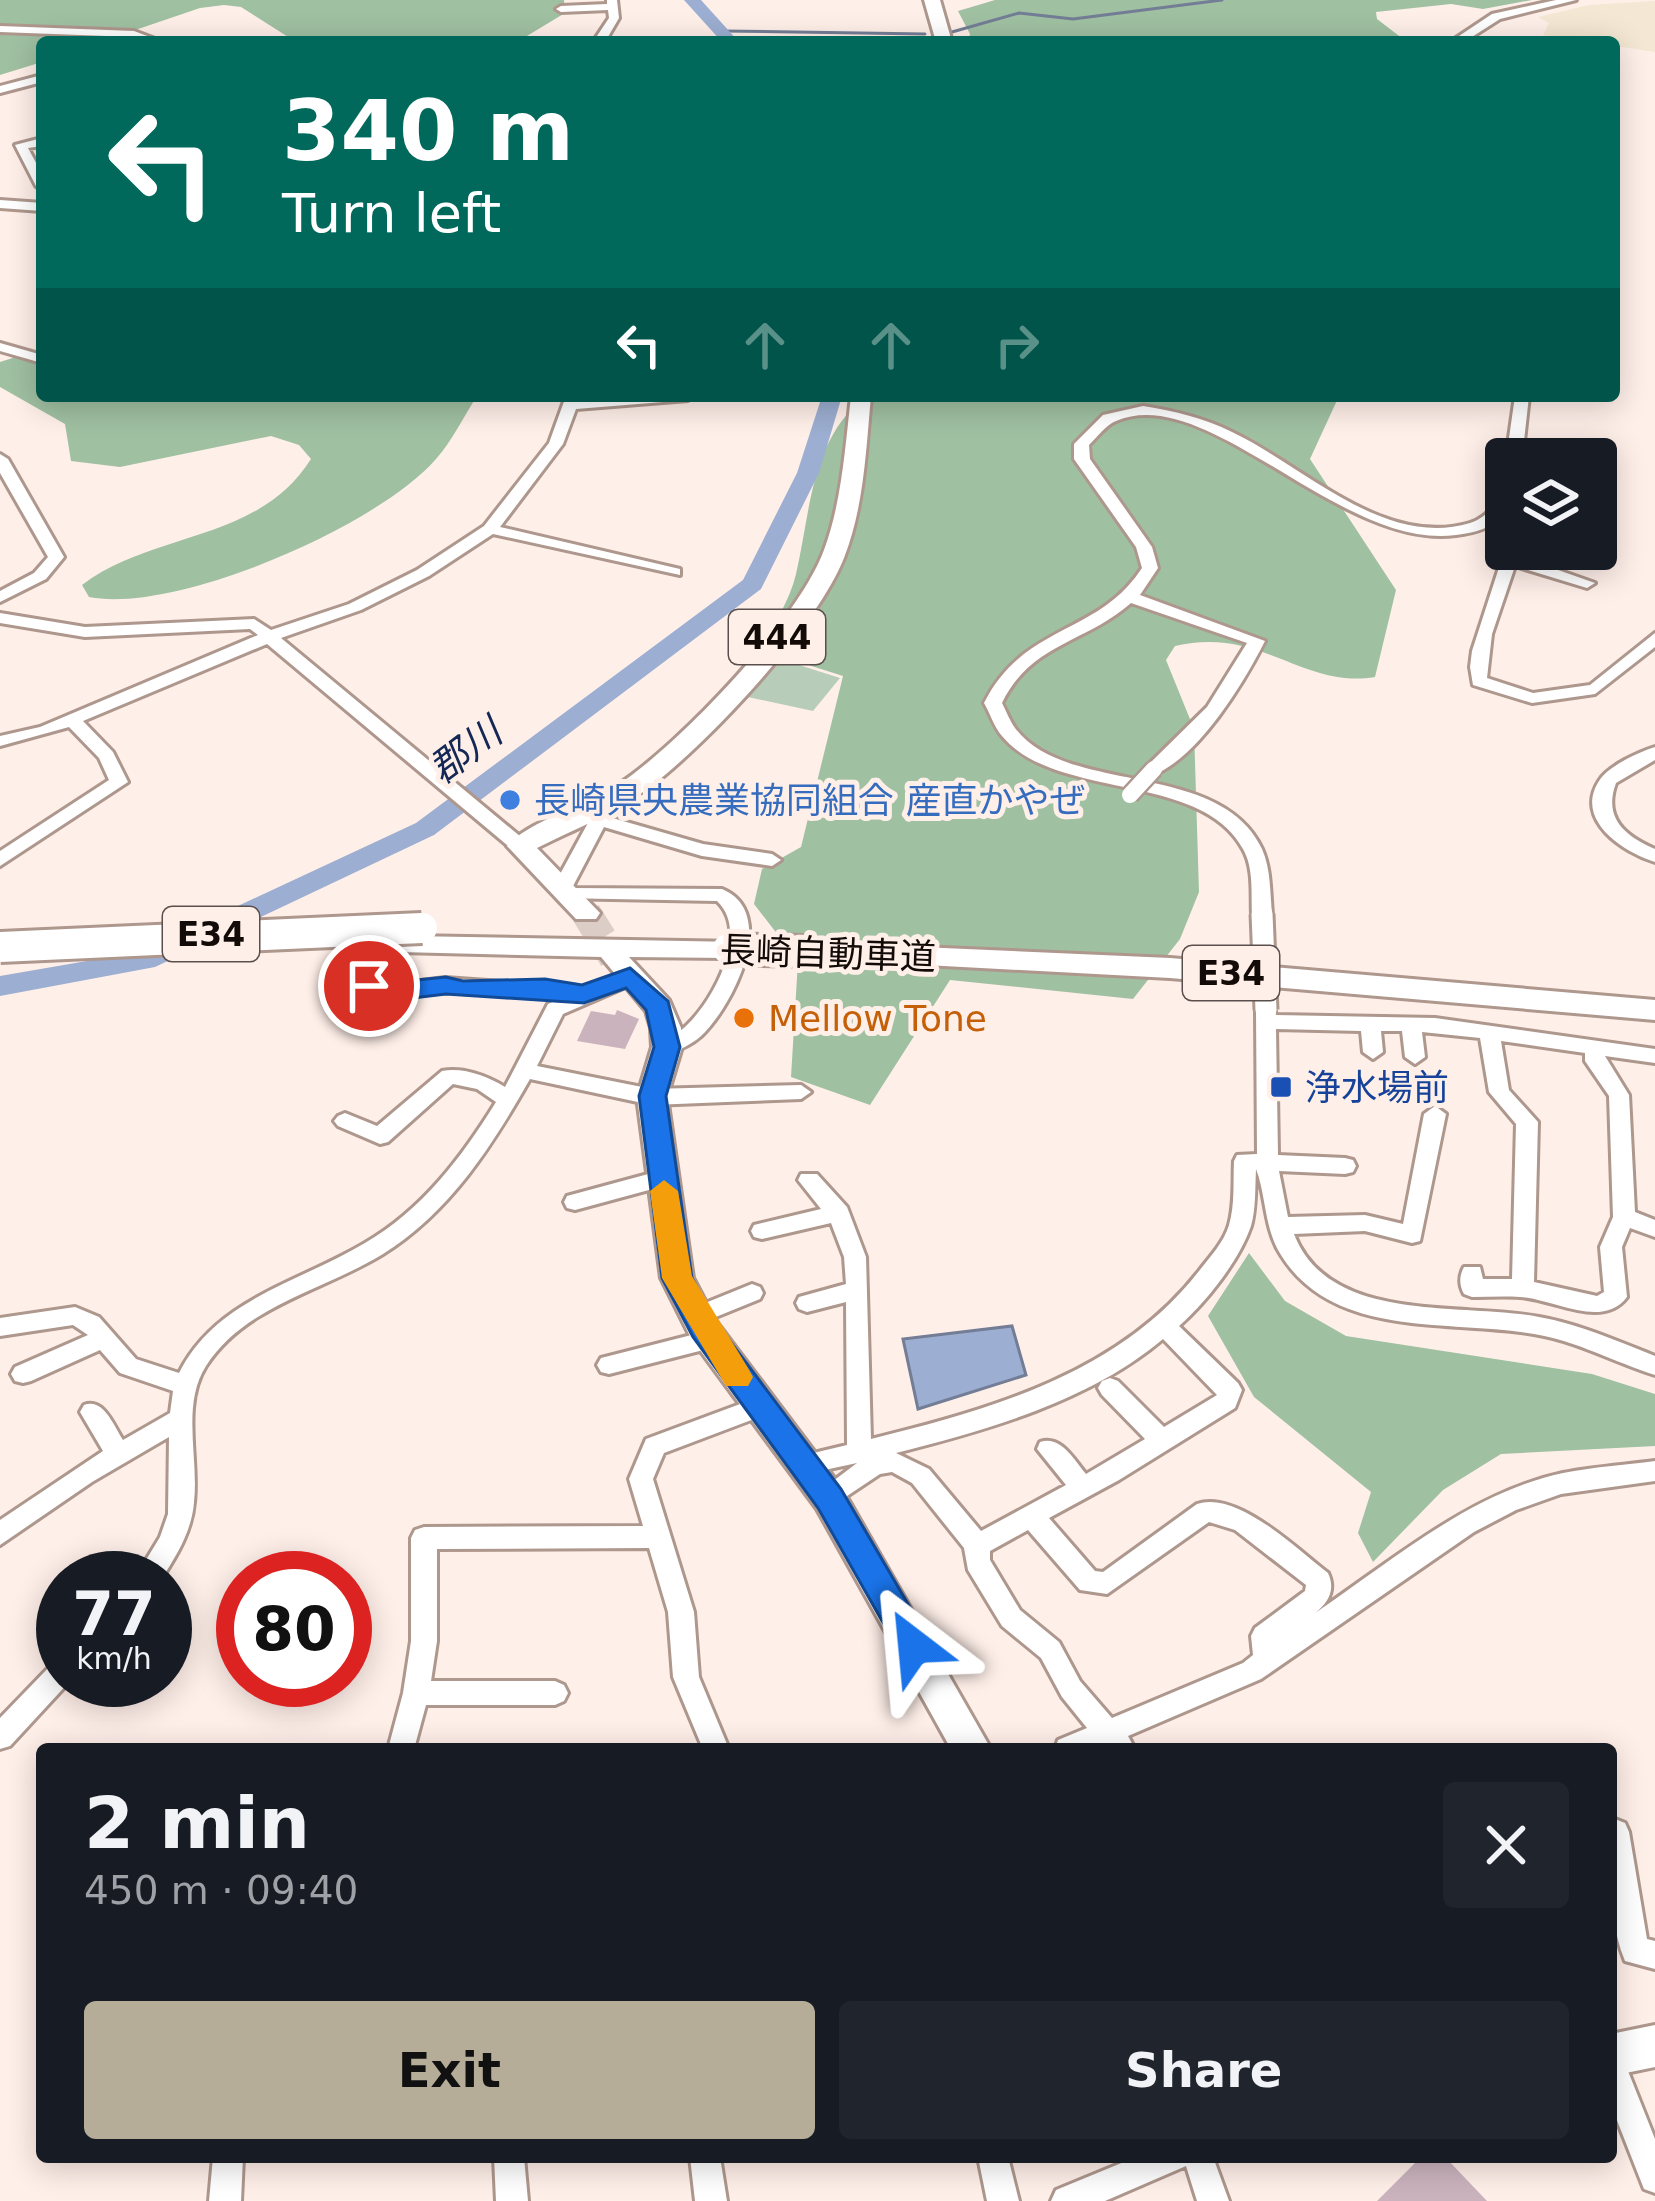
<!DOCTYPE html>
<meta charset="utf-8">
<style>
:root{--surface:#171b24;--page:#20242c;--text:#f1f3f6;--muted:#9ea1a6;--accent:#b5ad98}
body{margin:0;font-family:"DejaVu Sans","Noto Sans JP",sans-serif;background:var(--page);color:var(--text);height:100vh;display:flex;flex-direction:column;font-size:45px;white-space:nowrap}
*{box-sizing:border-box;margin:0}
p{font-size:39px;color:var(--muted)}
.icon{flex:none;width:66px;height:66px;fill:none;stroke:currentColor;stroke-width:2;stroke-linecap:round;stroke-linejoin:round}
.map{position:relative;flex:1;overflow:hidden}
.sheet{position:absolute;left:36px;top:1743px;width:1581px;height:420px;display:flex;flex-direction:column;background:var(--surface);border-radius:12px;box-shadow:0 6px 30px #0003}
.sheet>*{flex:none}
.guide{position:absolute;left:36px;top:36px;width:1584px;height:366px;border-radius:12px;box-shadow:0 6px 30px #0003;background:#00695c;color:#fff;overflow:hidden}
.controls{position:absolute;left:1485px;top:438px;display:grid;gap:24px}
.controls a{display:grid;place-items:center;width:132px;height:132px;border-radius:12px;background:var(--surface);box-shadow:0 6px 30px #0003;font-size:60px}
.speed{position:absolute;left:36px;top:1551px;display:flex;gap:24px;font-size:60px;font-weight:700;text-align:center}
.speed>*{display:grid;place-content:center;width:156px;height:156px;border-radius:50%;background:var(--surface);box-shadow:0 6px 30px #0003;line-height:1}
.speed small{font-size:30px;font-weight:400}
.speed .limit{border:18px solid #d22;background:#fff;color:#111}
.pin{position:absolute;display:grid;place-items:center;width:102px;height:102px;color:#fff;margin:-51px;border:6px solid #fff;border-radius:50%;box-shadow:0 3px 12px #0007}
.me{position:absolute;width:132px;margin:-66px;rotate:331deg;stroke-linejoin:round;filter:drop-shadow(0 0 9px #0008)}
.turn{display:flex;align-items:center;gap:42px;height:252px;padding:0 48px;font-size:54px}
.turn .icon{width:156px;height:156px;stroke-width:2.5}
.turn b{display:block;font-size:84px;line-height:102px}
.lanes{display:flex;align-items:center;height:114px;padding:0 48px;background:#0003;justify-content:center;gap:60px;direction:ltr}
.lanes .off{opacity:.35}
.round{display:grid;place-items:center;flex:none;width:126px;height:126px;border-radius:12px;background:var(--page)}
.summary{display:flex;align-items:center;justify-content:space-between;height:204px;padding:0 48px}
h1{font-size:72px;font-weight:600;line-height:90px}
.cta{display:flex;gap:24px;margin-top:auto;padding:24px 48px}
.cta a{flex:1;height:138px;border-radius:12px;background:var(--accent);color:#111;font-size:48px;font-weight:600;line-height:138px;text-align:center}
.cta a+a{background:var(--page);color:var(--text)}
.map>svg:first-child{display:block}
.industrial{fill:#f4e7d3}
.green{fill:#b8cdb9}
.forest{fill:#a0c0a2}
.water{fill:#9caed1;stroke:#737d95;stroke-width:3}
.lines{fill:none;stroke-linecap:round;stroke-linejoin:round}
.stream{stroke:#737d95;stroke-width:3}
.river{fill:#9caed1;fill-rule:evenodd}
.building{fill:#cbb3be}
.highway-tunnel{stroke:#dccdc7;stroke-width:30;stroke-dasharray:30 15;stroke-linecap:butt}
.minor-casing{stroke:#ae978d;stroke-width:6}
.highway-casing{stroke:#ae978d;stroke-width:6}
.minor{fill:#fff;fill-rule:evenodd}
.highway{fill:#fff;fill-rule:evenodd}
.minor-bridge-far1-casing{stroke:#ae978d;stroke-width:21;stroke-linecap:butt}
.minor-bridge-casing{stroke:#ae978d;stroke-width:27;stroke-linecap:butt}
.highway-bridge-casing{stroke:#ae978d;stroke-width:36;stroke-linecap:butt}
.minor-bridge-far1{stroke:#fff;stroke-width:16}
.minor-bridge{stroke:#fff;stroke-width:21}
.highway-bridge{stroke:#fff;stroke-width:30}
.route{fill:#1a73e8;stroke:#114b97;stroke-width:3}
.slow{fill:#f59e0b}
.shop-dot{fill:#3f7fe0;stroke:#ffefe9;stroke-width:4.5}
.food-dot{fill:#e8710a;stroke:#ffefe9;stroke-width:4.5}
.transit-dot{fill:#1a4fb4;stroke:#ffefe9;stroke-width:4.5}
.labels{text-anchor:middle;stroke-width:10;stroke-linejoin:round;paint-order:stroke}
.shield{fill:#ffefe9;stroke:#5a4f4c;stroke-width:3}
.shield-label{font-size:33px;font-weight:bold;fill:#130b08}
.shop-label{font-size:36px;fill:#366cbe;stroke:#ffefe9;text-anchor:start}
.street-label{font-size:36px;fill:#130b08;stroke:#ffefe9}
.food-label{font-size:36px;fill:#c56008;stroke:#ffefe9;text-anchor:start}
.transit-label{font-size:36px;fill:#164399;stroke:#ffefe9;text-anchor:start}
.water-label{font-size:39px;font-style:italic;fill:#152855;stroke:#ffefe9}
</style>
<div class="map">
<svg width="1655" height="2201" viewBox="0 0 1655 2201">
<rect width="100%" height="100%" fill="#ffefe9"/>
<path class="industrial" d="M1655 1V52L1543 35 1549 23 1538 17 1589 5Z"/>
<path class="green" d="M774 657 840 678 813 711 738 695Z"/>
<path class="forest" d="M0 0H564L565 13 517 42H296L241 7 224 5 200 8 100 42H42V62L0 75Z
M995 0H1532L1483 9 1451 4 1376 12 1377 19 1407 42H968L970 34 958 11Z
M25 354 42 355V396H477C464 416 452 441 436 459 378 526 176 614 89 597L82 585C153 531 258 543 311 459L299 445 271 436 120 467 71 461 65 424 0 387V362Z
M866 396H1339L1310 459 1396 590 1375 677C1302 689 1261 626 1175 646L1166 660 1194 729 1199 892 1180 939 1133 999 950 980 870 1105 791 1077 798 961 754 904 762 869 801 847 843 676 761 650C773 626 790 600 796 574 811 510 810 440 866 396Z
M1249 1253 1285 1301 1346 1336 1592 1374 1655 1394V1446L1501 1454 1443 1490 1373 1562 1358 1533 1371 1492 1254 1397 1208 1316Z"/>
<path class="water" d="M1012 1326 1026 1375 918 1409 903 1339Z"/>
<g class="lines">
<path class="stream" d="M722 31 925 34
M952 32 1019 13 1073 19 1222 0"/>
<path class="river" d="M684 0H701L739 42H722Z
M822 396H842L819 473 761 589 434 835 155 967 0 996V976L139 952 416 823 743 580 797 473Z"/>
</g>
<path class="building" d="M617 1010 639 1019 625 1049 577 1041 591 1011 615 1015Z
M1421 2157H1445L1487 2201H1377Z"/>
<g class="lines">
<path class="highway-tunnel" d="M586 913 614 958"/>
<defs>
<path id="minor" d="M607 0H617L619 18 605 42H593L609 18 608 10 561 12 556 9 561 6 607 4Z
M1556 0H1576L1500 19 1464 42H1450L1492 14Z
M0 26 134 31 163 42 133 37 0 32Z
M42 75V82L0 93V86Z
M42 138V146L28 148 42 174V190L36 186 15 145Z
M0 200 42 203V211L0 208Z
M0 343 42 355V363L0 351Z
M566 396H580L579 400 695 396 688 400 576 409 563 444 500 527 680 569V575L493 534 429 576 361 610 281 638 527 842 529 846 527 850H513L267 644 83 721 113 752 128 782 0 866V851L109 780 99 758 69 727 0 746V736L40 727 258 635 250 629 85 637 0 623V613L85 627 254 619 271 630 349 604 417 570 484 526 549 443Z
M1515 396H1529L1522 459H1506Z
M1143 406C1175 411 1204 418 1232 432 1304 466 1384 549 1470 523 1487 518 1493 504 1506 496V514C1492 528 1475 533 1456 535 1341 551 1207 381 1116 421 1106 425 1097 437 1089 445L1090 459 1152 547 1158 568 1140 595 1265 641C1243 684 1200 755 1154 775L1145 769 1148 765 1207 707 1247 643 1131 603C1086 643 1031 643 1002 703 1006 711 1010 721 1015 728 1065 796 1220 759 1262 849 1271 869 1270 893 1272 914L1262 920 1252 914C1251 894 1254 868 1243 849 1201 771 1056 801 1002 736 994 727 990 713 984 703 1024 623 1098 636 1142 568L1136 547 1074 459V444L1103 415Z
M0 454 8 459 64 557 46 579 0 602V591L34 573 48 557 0 473Z
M1506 546V549H1520L1518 556 1595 583 1587 588 1515 566 1492 634 1487 678 1533 693 1590 685 1655 633V647L1595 694 1532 703 1473 685 1470 667 1472 651Z
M1655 747V760L1616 783C1603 818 1625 836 1655 849V862C1623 852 1574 820 1599 781 1608 766 1639 752 1655 747Z
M604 804 613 810 609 817 703 844 772 854 781 860 772 866 702 856 604 827 572 888 722 889C780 913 732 1007 701 1036 691 1045 679 1050 667 1054L660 1052 657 1047C666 1038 679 1034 688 1024 714 999 750 932 717 901L559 898 552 889 595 810Z
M368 917 378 923 366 970 376 981 388 985 445 978 586 988 623 972H637L640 977 637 982 563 1014 537 1066 652 1089 801 1085 811 1092 801 1099 652 1105 530 1079C492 1146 450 1212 383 1254 325 1290 245 1305 206 1366 181 1405 199 1459 194 1502 192 1530 177 1555 162 1578H135L160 1537 168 1514 169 1437 92 1482 0 1545V1520L103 1451 80 1412 84 1405C104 1398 113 1425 123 1440L170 1413 173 1391 120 1373 100 1350 31 1381 23 1383 15 1381 11 1374 15 1367 88 1335 73 1325 0 1336V1318L75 1307 99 1317 136 1359 179 1373C216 1299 298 1283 365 1243 422 1210 462 1157 496 1102L477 1089 453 1084 388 1142 380 1144 338 1126 334 1121 338 1116 345 1113 377 1126 442 1071C463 1067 487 1076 505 1087L548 1004 559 999 445 992 388 999 362 991 346 971 358 923Z
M1266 1003 1273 1005 1276 1015 1435 1018 1655 1049V1063L1605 1056 1629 1095 1635 1212 1655 1220V1237L1630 1228 1622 1247 1627 1297C1602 1330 1554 1299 1520 1297 1504 1296 1488 1297 1472 1297L1464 1294C1459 1285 1459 1276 1464 1267H1480L1483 1279H1512L1516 1124 1489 1092 1480 1038 1422 1032 1425 1057 1415 1064 1405 1057 1402 1031H1381L1383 1052 1373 1059 1363 1052 1361 1031 1276 1029 1278 1155 1345 1158 1353 1160 1356 1166 1353 1172 1345 1174 1279 1171 1288 1217 1365 1215 1403 1224 1424 1114 1435 1106 1446 1114 1420 1241 1412 1243 1365 1231 1294 1234C1329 1325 1463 1302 1539 1317 1579 1324 1617 1341 1655 1356V1375C1614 1362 1577 1341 1534 1334 1450 1319 1334 1340 1281 1255 1264 1229 1266 1194 1256 1169 1255 1188 1256 1208 1251 1226 1239 1261 1206 1302 1179 1326L1238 1383 1242 1390 1235 1408 1119 1480 1049 1518 1095 1571 1103 1572 1197 1504C1237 1490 1298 1550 1328 1573 1336 1590 1328 1603 1315 1613 1392 1561 1470 1493 1563 1473 1593 1467 1625 1465 1655 1461V1481L1561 1494 1516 1510 1474 1532 1261 1679 1128 1736 1135 1749H1055L1058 1740 1087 1728 1062 1697 1041 1658 1002 1626 968 1570 964 1548 912 1483 892 1472 880 1474 829 1508 820 1505 817 1498 820 1491 857 1463 806 1474 797 1471 794 1464 797 1457 847 1445 846 1302 807 1312 799 1309 796 1303 799 1297 846 1284 844 1257 831 1223 762 1239 754 1237 751 1231 754 1225 821 1209 798 1180 801 1174H817L847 1207 866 1257 871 1439C992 1409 1120 1373 1199 1271 1210 1257 1224 1242 1229 1225 1235 1205 1233 1182 1234 1161L1237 1155 1257 1154 1256 1010ZM1501 1041 1585 1053V1061L1609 1096 1613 1217 1600 1247 1604 1292 1597 1296 1534 1282 1538 1122 1509 1090ZM1163 1339 1217 1395 1164 1427 1118 1381 1110 1378 1102 1381 1098 1388 1102 1395 1145 1439 1086 1474C1074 1460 1061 1435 1040 1442L1037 1449 1066 1485 981 1531 929 1469 896 1453C987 1430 1090 1401 1163 1339ZM1209 1522 1235 1530 1306 1585 1305 1591 1255 1628 1251 1636 1253 1655 1243 1663 1112 1718 1080 1681 1059 1642 1020 1610 990 1560V1551L1028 1530 1080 1590 1107 1594Z
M663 1170 671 1172 674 1178 671 1184 575 1210 567 1208 564 1202 567 1196Z
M752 1284 760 1287 763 1293 760 1299 696 1325 688 1322 685 1316 688 1310Z
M711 1330 719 1332 723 1339 719 1346 609 1374 601 1372 597 1365 601 1358 609 1356Z
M759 1397 767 1400 771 1407 767 1414 664 1453 653 1479 694 1612 699 1677 729 1749H703L673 1677 668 1612 649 1548 437 1549V1641L431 1681H555L564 1685 568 1693 564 1701 555 1705H426L414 1749H388L403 1693 411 1641V1538L415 1530 424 1527 643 1526 629 1479 646 1439Z
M63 1658V1680H71L10 1746 0 1749V1718L54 1662Z
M1615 1819 1625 1823 1629 1832 1647 1939 1655 1941V1969L1625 1961C1607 1918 1611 1866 1611 1820Z
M1611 2052 1622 2056 1655 2139V2193L1644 2189 1611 2105Z
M213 2157H243L241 2201H209Z
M494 2157H524L528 2201H496Z
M690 2157H720L727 2201H695Z
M978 2157H1008L1019 2201H987Z
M1136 2157H1213L1229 2201H1197L1186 2166 1105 2201H1051L1056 2190Z"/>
<path id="highway" d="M924 0H940L952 42H936Z
M851 396H871C866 450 864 507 844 558 816 628 710 741 650 787 616 813 575 829 537 848L600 913 596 919H576L507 846C527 822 589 804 619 784 680 744 799 619 824 550 842 501 845 448 851 396Z
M410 936 738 942 742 949 738 956 728 958 629 957 669 1000 681 1028 682 1047 667 1097 693 1278 715 1320 841 1487 991 1749H951L817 1509 691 1338 661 1278 637 1097 652 1047 651 1028 646 1011 601 957 400 952 396 945Z
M805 942 1170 958 1655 1000V1020L1170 978 795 958 791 951Z
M1655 2025V2067L1611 2076V2034Z"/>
</defs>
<use href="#minor" class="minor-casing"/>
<use href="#highway" class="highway-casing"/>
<use href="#minor" class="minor"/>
<use href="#highway" class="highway"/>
<defs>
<path id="minor-bridge-far1" d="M1130 795 1154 769"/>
<path id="minor-bridge" d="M1262 914 1266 1010"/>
<path id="highway-bridge" d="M0 947 422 928
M728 949 805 951"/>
</defs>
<use href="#minor-bridge-far1" class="minor-bridge-far1-casing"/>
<use href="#minor-bridge" class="minor-bridge-casing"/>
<use href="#highway-bridge" class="highway-bridge-casing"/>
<use href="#minor-bridge-far1" class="minor-bridge-far1"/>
<use href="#minor-bridge" class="minor-bridge"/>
<use href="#highway-bridge" class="highway-bridge"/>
</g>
<path class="route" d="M630 968 668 1001 680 1047 666 1096 692 1278 714 1320 841 1489 926 1635 931 1646 926 1656 914 1661 902 1656 818 1508 693 1337 662 1278 639 1096 654 1047 646 1010 626 988 584 1003 446 994 388 1001 360 993 356 986 369 978 388 983 446 977 463 981 545 979 582 985Z"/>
<path class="slow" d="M664 1180 678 1191 692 1276 748 1368 753 1377 748 1386H726L662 1278 650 1191Z"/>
<circle class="shop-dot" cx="510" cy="800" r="12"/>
<circle class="food-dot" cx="744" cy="1018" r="12"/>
<rect class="transit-dot" x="1269" y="1075" width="24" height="24" rx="6"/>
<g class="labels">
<g class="shield">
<rect x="729" y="610" width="96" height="54" rx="9"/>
<rect x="163" y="907" width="96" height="54" rx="9"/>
<rect x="1183" y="946" width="96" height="54" rx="9"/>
</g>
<g class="shield-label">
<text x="777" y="649">444</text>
<text x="211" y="946">E34</text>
<text x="1231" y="985">E34</text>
</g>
<g class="shop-label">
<text x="534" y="813">長崎県央農業協同組合 産直かやぜ</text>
</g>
<g class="street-label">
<text transform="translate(828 953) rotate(2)" y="13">長崎自動車道</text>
</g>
<g class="food-label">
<text x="768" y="1031">Mellow Tone</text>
</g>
<g class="transit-label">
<text x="1305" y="1100">浄水場前</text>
</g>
<g class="water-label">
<text transform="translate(465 750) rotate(-37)" y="14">郡川</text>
</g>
</g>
</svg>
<div class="controls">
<a><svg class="icon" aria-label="layers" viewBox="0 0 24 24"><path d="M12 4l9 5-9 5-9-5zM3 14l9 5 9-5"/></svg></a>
</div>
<div class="speed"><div>77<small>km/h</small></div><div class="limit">80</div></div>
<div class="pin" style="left:369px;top:986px;background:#d93025"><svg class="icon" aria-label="arrive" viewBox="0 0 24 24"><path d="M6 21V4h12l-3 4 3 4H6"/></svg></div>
<svg class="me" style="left:914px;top:1646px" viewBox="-20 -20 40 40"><path d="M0-17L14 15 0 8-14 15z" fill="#1a73e8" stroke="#fff" stroke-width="4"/></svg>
<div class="guide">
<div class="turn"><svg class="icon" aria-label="left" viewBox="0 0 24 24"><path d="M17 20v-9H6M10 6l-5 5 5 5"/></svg><div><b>340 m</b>Turn left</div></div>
<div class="lanes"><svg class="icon" aria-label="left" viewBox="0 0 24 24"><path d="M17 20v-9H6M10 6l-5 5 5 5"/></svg><svg class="icon off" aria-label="ahead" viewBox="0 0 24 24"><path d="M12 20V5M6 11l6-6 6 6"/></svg><svg class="icon off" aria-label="ahead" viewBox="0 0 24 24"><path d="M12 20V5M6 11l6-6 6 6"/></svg><svg class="icon off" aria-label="right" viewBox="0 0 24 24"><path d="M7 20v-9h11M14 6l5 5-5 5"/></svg></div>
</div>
<section class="sheet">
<div class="summary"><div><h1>2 min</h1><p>450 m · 09:40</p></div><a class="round"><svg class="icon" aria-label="close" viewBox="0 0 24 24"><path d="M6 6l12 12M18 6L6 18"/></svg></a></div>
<div class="cta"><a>Exit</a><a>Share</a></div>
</section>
</div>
